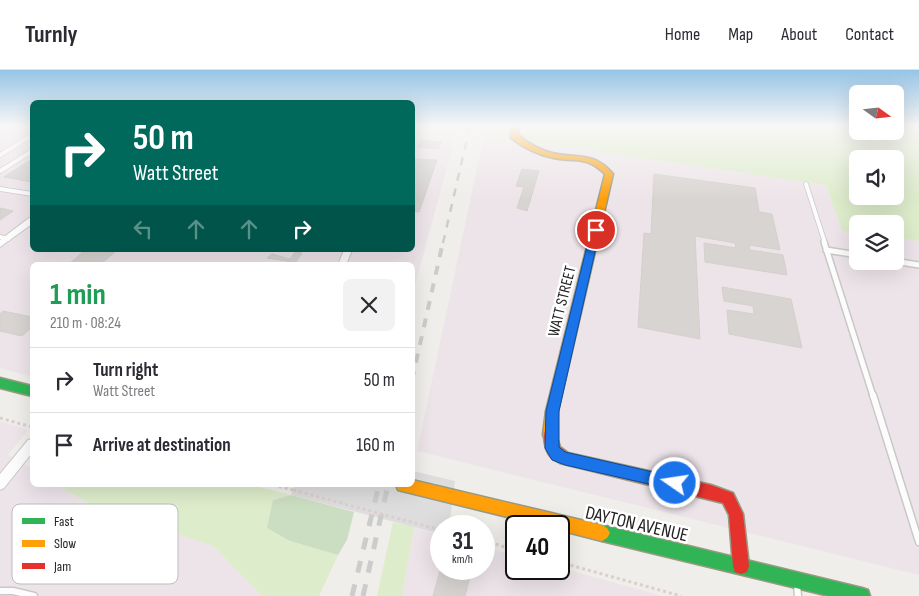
<!DOCTYPE html>
<meta charset="utf-8">
<style>
:root{--surface:#fff;--page:#f2f2f3;--text:#2b2b33;--muted:#7c7c81;--line:#e1e1e2}
body{margin:0;font-family:"Sofia Sans Condensed",sans-serif;background:var(--page);color:var(--text);height:100vh;display:flex;flex-direction:column;font-size:19px;white-space:nowrap}
*{box-sizing:border-box;margin:0}
p{font-size:16px;color:var(--muted)}
.icon{flex:none;width:28px;height:28px;fill:none;stroke:currentColor;stroke-width:2;stroke-linecap:round;stroke-linejoin:round}
.map{position:relative;flex:1;overflow:hidden}
.side{position:absolute;left:30px;top:192px;width:385px;height:225px;display:flex;flex-direction:column;background:var(--surface);border-radius:8px;box-shadow:0 5px 20px #0002}
.side>*{flex:none}
.guide{position:absolute;left:30px;top:30px;width:385px;height:152px;border-radius:8px;box-shadow:0 5px 20px #0002;background:#00695c;color:#fff;overflow:hidden}
.needle{width:32px;rotate:105deg}
.tools{position:absolute;left:849px;top:15px;display:grid;gap:10px}
.tools a{display:grid;place-items:center;width:55px;height:55px;border-radius:8px;background:var(--surface);box-shadow:0 5px 20px #0002;font-size:25px}
.speed{position:absolute;left:430px;top:445px;display:flex;gap:10px;font-size:25px;font-weight:700;text-align:center}
.speed>*{display:grid;place-content:center;width:65px;height:65px;border-radius:50%;background:var(--surface);box-shadow:0 5px 20px #0002;line-height:1}
.speed small{font-size:12px;font-weight:400}
.speed .limit{border:2px solid #111;border-radius:8px;background:#fff;color:#111}
.pin{position:absolute;display:grid;place-items:center;width:42px;height:42px;color:#fff;margin:-21px;border:2px solid #fff;border-radius:50%;box-shadow:0 1px 5px #0007}
.me{position:absolute;width:55px;margin:-28px;rotate:283deg;stroke-linejoin:round;filter:drop-shadow(0 0 4px #0008)}
.turn{display:flex;align-items:center;gap:18px;height:105px;padding:0 20px;font-size:22px}
.turn .icon{width:65px;height:65px;stroke-width:2.5}
.turn b{display:block;font-size:35px;line-height:42px}
.lanes{display:flex;align-items:center;height:48px;padding:0 20px;background:#0003;justify-content:center;gap:25px;direction:ltr}
.lanes .off{opacity:.35}
.round{display:grid;place-items:center;flex:none;width:52px;height:52px;border-radius:8px;background:var(--page)}
.overview{display:flex;align-items:center;justify-content:space-between;height:85px;padding:0 20px}
h1{font-size:30px;font-weight:700;line-height:38px;color:#1e9e55}
ul{padding:0;list-style:none}
li{display:flex;align-items:center;gap:15px;height:65px;padding:0 20px;border-top:1px solid var(--line)}
li div{flex:1}
li b{display:block;font-size:19px}
li em{font-style:normal}
header{display:flex;align-items:center;gap:30px;box-sizing:border-box;height:70px;padding:0 25px;background:var(--surface);border-bottom:1px solid var(--line)}
header strong{font-size:24px}
nav{display:flex;gap:28px;margin-inline-start:auto;font-size:18px}
.map>svg:first-child{display:block}
.industrial{fill:#ede4e9}
.grass{fill:#ddeccb;fill-rule:evenodd}
.forest{fill:#cbdec1}
.pier{fill:#dedddd}
.building{fill:#d7d4d2;stroke:#d3d0cc}
.lines{fill:none;stroke-linecap:round;stroke-linejoin:round}
.lane-far2-casing{stroke:#c9c8c7;stroke-width:5.5}
.lane-far1-casing{stroke:#c9c8c7;stroke-width:8}
.lane-casing{stroke:#c9c8c7;stroke-width:9}
.street-casing{stroke:#c9c8c7;stroke-width:2}
.fast-casing{stroke:#999a82;stroke-width:3}
.slow-casing{stroke:#999a82;stroke-width:3}
.jam-casing{stroke:#999a82;stroke-width:3}
.path{stroke:#dccecd;stroke-width:3;stroke-dasharray:3 3;stroke-linecap:butt}
.lane-far2{stroke:#fdfcfc;stroke-width:4}
.lane-far1{stroke:#fdfcfc;stroke-width:5}
.lane{stroke:#fdfcfc;stroke-width:6}
.street{fill:#fdfcfc;fill-rule:evenodd}
.fast{fill:#30b455;fill-rule:evenodd}
.slow{fill:#ff9f0a;fill-rule:evenodd}
.jam{fill:#e5322d;fill-rule:evenodd}
.rail-far2{stroke:#ccc;stroke-width:2.5;stroke-dasharray:8 8;stroke-linecap:butt}
.rail-far1{stroke:#ccc;stroke-width:4;stroke-dasharray:9 9;stroke-linecap:butt}
.rail{stroke:#ccc;stroke-width:5;stroke-dasharray:12 12;stroke-linecap:butt}
.path-bridge{stroke:#dccecd;stroke-width:3;stroke-dasharray:3 3;stroke-linecap:butt}
.route{fill:#1a73e8;stroke:#114b97}
.labels{text-anchor:middle;stroke-width:5;stroke-linejoin:round;paint-order:stroke}
.street-label{font-size:16px;fill:#222;stroke:#fff}
.near-street-label{font-size:19px;fill:#222;stroke:#fff}
.key{fill:#fff;stroke:#bdbdbd;stroke-width:1}
.key-label{font-size:14px;fill:#222}
</style>
<header>
<strong>Turnly</strong>
<nav><a>Home</a><a>Map</a><a>About</a><a>Contact</a></nav>
</header>
<div class="map">
<svg width="919" height="526" viewBox="0 0 919 526">
<rect width="100%" height="100%" fill="#f0eeeb"/>
<path class="industrial" d="M0 56H32V180H412L413 56H458L413 223 412 195H32V307L0 298Z
M484 65 826 115 842 161 857 163 858 191H895V168L919 171V505L417 381Z
M0 351 28 360 8 385 32 399V415H58L87 433 213 476 262 526H0Z
M414 457 441 465V499H484V477L516 486V499L559 497 662 526H402Z"/>
<path class="grass" d="M485 56H857L858 61H895V58L919 61V171L895 168V154H858L857 163 842 161 826 115 484 65ZM858 89H895V126H858Z
M58 415H251L291 425 273 430 290 471 338 485 319 526H262L213 476 87 433Z
M393 452 414 457 402 526H377Z"/>
<path class="forest" d="M291 425 354 442 347 470 338 485 290 471 267 458 273 430Z"/>
<path class="pier" d="M413 401 455 411 449 456H441V464L291 425 295 415H412Z"/>
<path class="building" d="M421 70 442 72 438 79 417 77Z
M32 89V112L4 107Z
M415 89 437 90 419 142 412 141V91Z
M522 99 539 101 527 141 517 138 524 117 516 116Z
M654 104 755 118 759 142 772 144 780 180 749 175 750 180 783 185 787 205 705 192 704 173 736 178 735 173 695 166 700 269 638 257 644 163 651 164Z
M0 138 13 141 0 150Z
M85 180H117L100 195H68Z
M295 182 302 183 294 195H285L287 191 267 188 272 184 290 189Z
M722 217 791 229 802 278 729 264 727 240 754 244 753 236 724 231Z
M3 241 32 247V257L22 266 0 261V244Z
M441 497 471 503 465 526H433Z"/>
<g class="lines">
<defs>
<path id="lane-far2" d="M0 85 29 67
M0 101 32 81
M806 114 825 173
M0 119 32 124
M0 167 8 169"/>
<path id="lane-far1" d="M824 172 873 326
M826 180 858 185
M894 191 919 195"/>
<path id="lane" d="M873 325 919 472
M797 515 798 526
M0 521H13L34 526"/>
<path id="street" d="M29 148H32V154L0 177V170Z
M344 180H352L346 195H338Z
M32 369V383L4 418 0 420V404L28 370Z"/>
<path id="fast" d="M0 308 32 316V326L0 318Z
M602 455 862 518 868 520 870 526H829L602 471 597 468 594 463 597 458Z"/>
<path id="slow" d="M511 56H519L518 65C528 73 540 80 552 83 578 89 594 81 613 104L558 341 555 369 550 371 545 369 543 365 546 341 605 104C585 85 577 93 554 88 538 85 524 78 511 68Z
M412 410 602 455 607 458 610 463 607 468 602 471 559 460V456H544L398 420 396 415H412Z"/>
<path id="jam" d="M550 359 555 361 560 377 568 383 711 415 733 423 743 444 749 496 747 502 741 504 735 502 733 496 729 445 723 433 560 393C557 391 552 389 550 386 545 380 543 367 545 361Z"/>
</defs>
<use href="#lane-far2" class="lane-far2-casing"/>
<use href="#lane-far1" class="lane-far1-casing"/>
<use href="#lane" class="lane-casing"/>
<use href="#street" class="street-casing"/>
<use href="#fast" class="fast-casing"/>
<use href="#slow" class="slow-casing"/>
<use href="#jam" class="jam-casing"/>
<path class="path" d="M0 348 32 357
M273 415 293 420
M484 471 516 480
M559 492 681 526"/>
<use href="#lane-far2" class="lane-far2"/>
<use href="#lane-far1" class="lane-far1"/>
<use href="#lane" class="lane"/>
<use href="#street" class="street"/>
<use href="#fast" class="fast"/>
<use href="#slow" class="slow"/>
<use href="#jam" class="jam"/>
<path class="rail-far2" d="M443 173 470 56"/>
<path class="rail-far1" d="M412 310 443 172"/>
<path class="rail" d="M352 526 379 415
M363 526 388 415"/>
<path class="path-bridge" d="M293 420 441 460"/>
</g>
<linearGradient id="sky" x2="0" y2="1"><stop stop-color="#97c4e6"/><stop offset="0.43" stop-color="#f8f7f6"/><stop offset="1" stop-color="#f8f7f6" stop-opacity="0"/></linearGradient>
<rect width="919" height="130" fill="url(#sky)"/>
<path class="route" d="M596 157 600 160 559 341V377L565 382 675 407 680 409 682 413 680 418 675 420 565 395 552 390 545 378 546 341 591 160Z"/>
<g class="labels">
<g class="street-label">
<text transform="translate(561 231) rotate(-76)" y="6">WATT STREET</text>
</g>
<g class="near-street-label">
<text transform="translate(637 453) rotate(13)" y="7">DAYTON AVENUE</text>
</g>
</g>
<rect x="12" y="434" width="166" height="80" rx="8" class="key"/>
<rect x="22" y="448" width="23" height="6" fill="#30b455"/>
<rect x="22" y="470" width="23" height="7" fill="#ff9f0a"/>
<rect x="22" y="493" width="23" height="6" fill="#e5322d"/>
<g class="key-label">
<text x="54" y="456">Fast</text>
<text x="54" y="478">Slow</text>
<text x="54" y="501">Jam</text>
</g>
</svg>
<div class="tools">
<a><svg class="needle" viewBox="-14 -14 28 28"><path d="M0-13l5 13h-10z" fill="#e53935"/><path d="M0 13l5-13h-10z" fill="#7c7c81"/></svg></a>
<a><svg class="icon" aria-label="sound" viewBox="0 0 24 24"><path d="M4 9h4l5-4v14l-5-4H4zM17 9q2 3 0 6"/></svg></a>
<a><svg class="icon" aria-label="layers" viewBox="0 0 24 24"><path d="M12 4l9 5-9 5-9-5zM3 14l9 5 9-5"/></svg></a>
</div>
<div class="speed"><div>31<small>km/h</small></div><div class="limit">40</div></div>
<div class="pin" style="left:596px;top:160px;background:#d93025"><svg class="icon" aria-label="arrive" viewBox="0 0 24 24"><path d="M6 21V4h12l-3 4 3 4H6"/></svg></div>
<svg class="me" style="left:675px;top:413px" viewBox="-20 -20 40 40"><circle r="17" fill="#1a73e8" stroke="#fff" stroke-width="3"/><path d="M0-11L8 9 0 5-8 9z" fill="#fff"/></svg>
<div class="guide">
<div class="turn"><svg class="icon" aria-label="right" viewBox="0 0 24 24"><path d="M7 20v-9h11M14 6l5 5-5 5"/></svg><div><b>50 m</b>Watt Street</div></div>
<div class="lanes"><svg class="icon off" aria-label="left" viewBox="0 0 24 24"><path d="M17 20v-9H6M10 6l-5 5 5 5"/></svg><svg class="icon off" aria-label="ahead" viewBox="0 0 24 24"><path d="M12 20V5M6 11l6-6 6 6"/></svg><svg class="icon off" aria-label="ahead" viewBox="0 0 24 24"><path d="M12 20V5M6 11l6-6 6 6"/></svg><svg class="icon" aria-label="right" viewBox="0 0 24 24"><path d="M7 20v-9h11M14 6l5 5-5 5"/></svg></div>
</div>
<section class="side">
<div class="overview"><div><h1>1 min</h1><p>210 m · 08:24</p></div><a class="round"><svg class="icon" aria-label="close" viewBox="0 0 24 24"><path d="M6 6l12 12M18 6L6 18"/></svg></a></div>
<ul>
<li><svg class="icon" aria-label="right" viewBox="0 0 24 24"><path d="M7 20v-9h11M14 6l5 5-5 5"/></svg><div><b>Turn right</b><p>Watt Street</p></div><em>50 m</em></li>
<li><svg class="icon" aria-label="arrive" viewBox="0 0 24 24"><path d="M6 21V4h12l-3 4 3 4H6"/></svg><div><b>Arrive at destination</b></div><em>160 m</em></li>
</ul>
</section>
</div>
